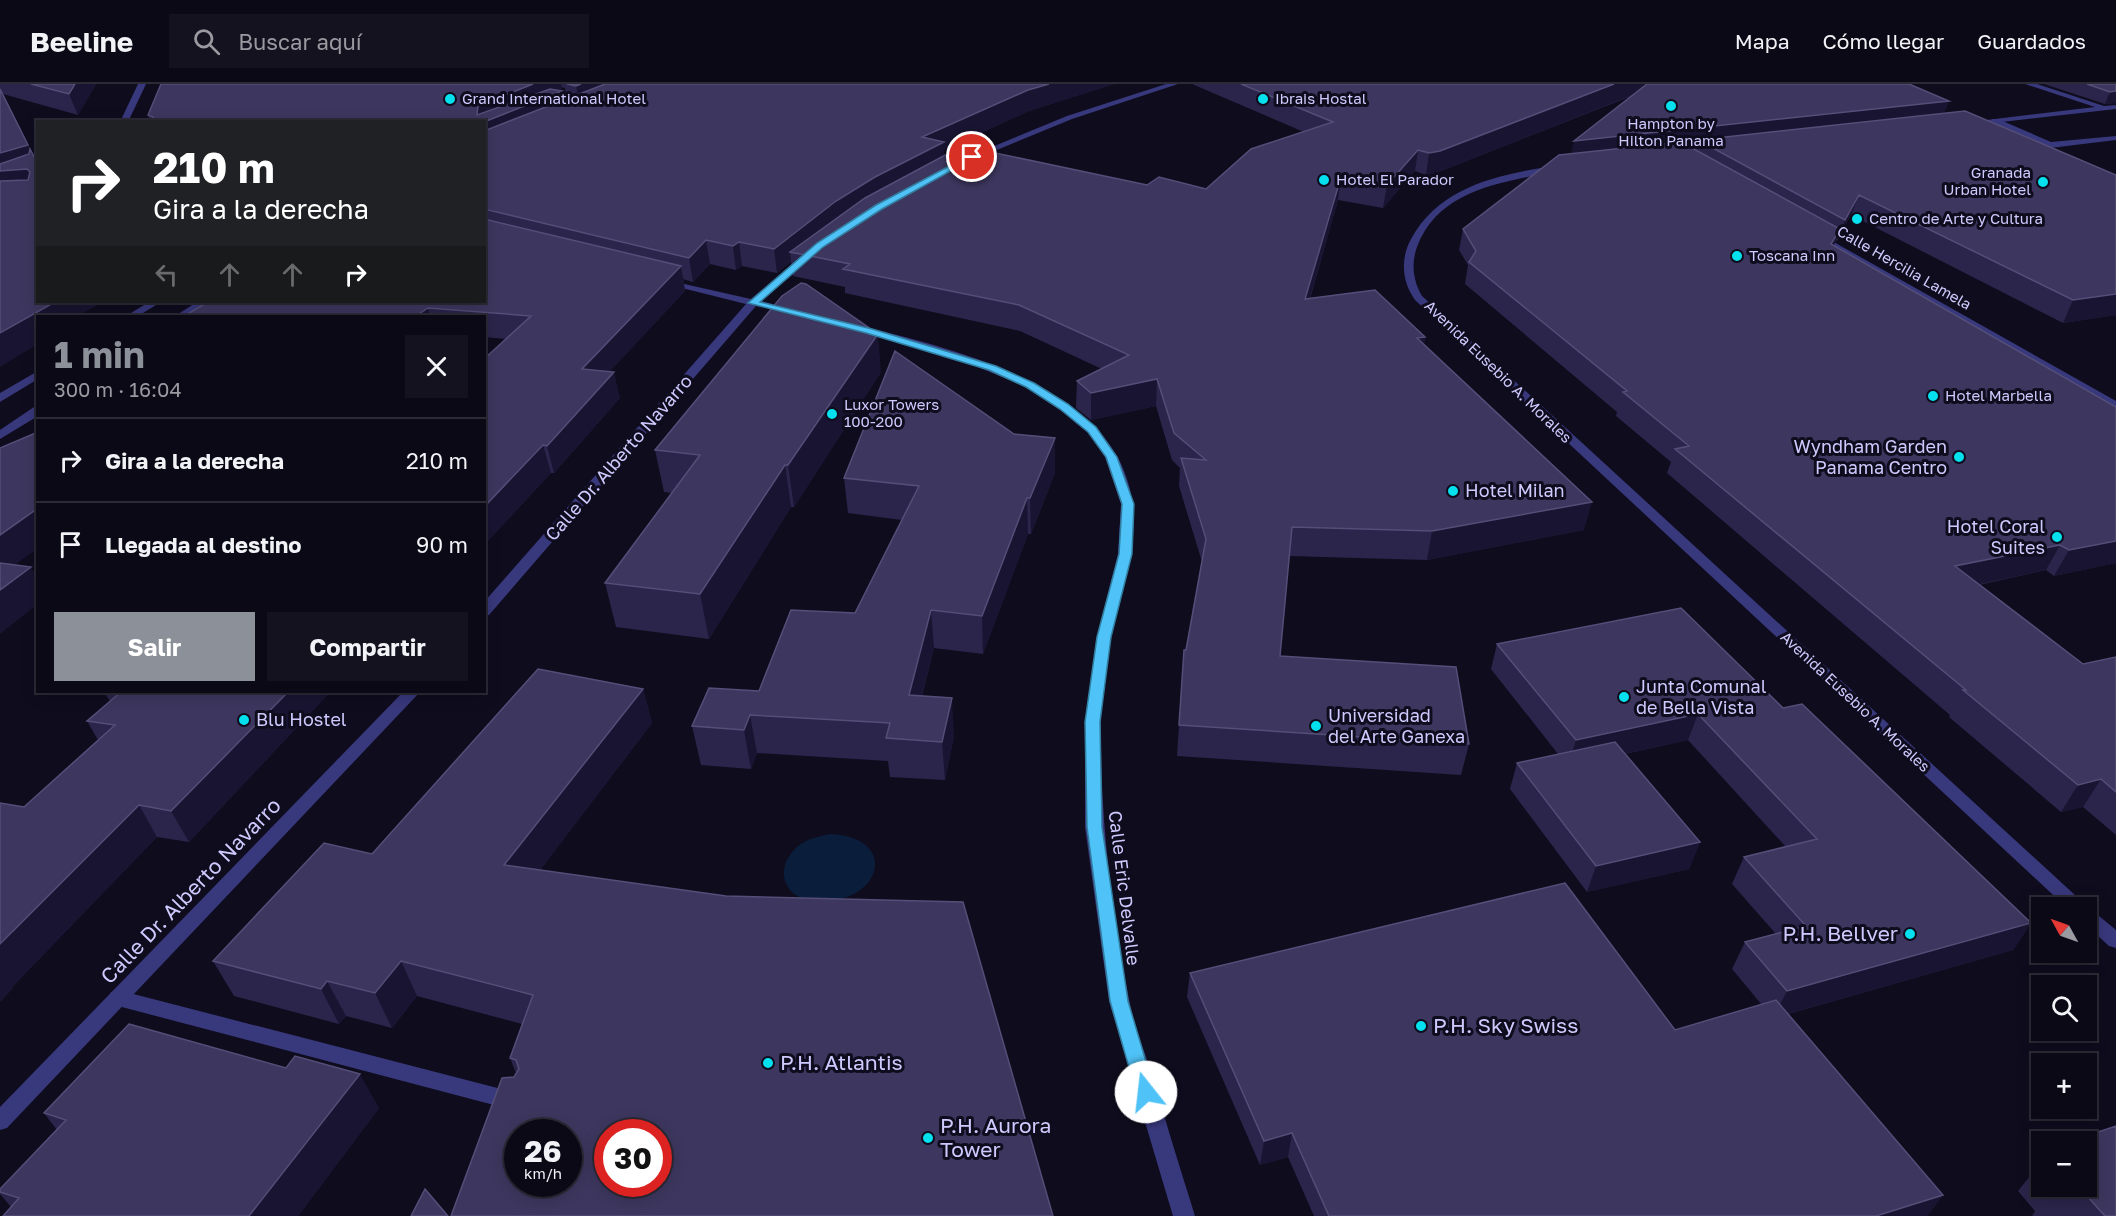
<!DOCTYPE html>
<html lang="es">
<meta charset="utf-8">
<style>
:root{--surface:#0b0916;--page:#14121f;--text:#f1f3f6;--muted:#9a9aa1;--line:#2b2a35;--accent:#8c9099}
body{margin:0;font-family:"Golos Text",sans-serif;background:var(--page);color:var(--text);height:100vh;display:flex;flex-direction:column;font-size:22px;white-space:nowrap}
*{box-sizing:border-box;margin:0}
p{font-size:20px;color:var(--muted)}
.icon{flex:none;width:33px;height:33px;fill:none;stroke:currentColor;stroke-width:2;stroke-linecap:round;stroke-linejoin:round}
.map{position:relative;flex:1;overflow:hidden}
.panel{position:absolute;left:36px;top:231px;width:450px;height:378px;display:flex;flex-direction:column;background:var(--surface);border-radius:0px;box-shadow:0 3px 15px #0003,0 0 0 2px var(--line)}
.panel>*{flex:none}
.top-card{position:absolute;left:36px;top:36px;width:450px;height:183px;border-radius:0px;box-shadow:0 3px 15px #0003,0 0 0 2px var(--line);background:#202124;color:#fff;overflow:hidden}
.needle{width:39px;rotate:310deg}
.controls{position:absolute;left:2031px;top:813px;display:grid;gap:12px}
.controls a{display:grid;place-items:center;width:66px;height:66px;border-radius:0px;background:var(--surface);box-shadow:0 3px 15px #0003,0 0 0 2px var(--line);font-size:30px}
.speed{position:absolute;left:504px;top:1035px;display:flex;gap:12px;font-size:30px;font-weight:700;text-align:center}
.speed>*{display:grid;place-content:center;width:78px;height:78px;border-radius:50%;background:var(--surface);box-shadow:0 3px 15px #0003,0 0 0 2px var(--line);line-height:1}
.speed small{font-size:15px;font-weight:400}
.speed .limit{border:9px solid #d22;background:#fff;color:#111}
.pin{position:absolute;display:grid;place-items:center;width:51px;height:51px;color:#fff;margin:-26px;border:3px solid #fff;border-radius:50%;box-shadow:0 2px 6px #0007}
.me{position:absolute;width:66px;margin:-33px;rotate:344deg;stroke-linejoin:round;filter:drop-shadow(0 0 4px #0008)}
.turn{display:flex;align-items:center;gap:21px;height:126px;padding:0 18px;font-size:27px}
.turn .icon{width:78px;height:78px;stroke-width:2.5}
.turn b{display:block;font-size:42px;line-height:51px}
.lanes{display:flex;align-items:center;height:57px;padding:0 18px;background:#0003;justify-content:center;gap:30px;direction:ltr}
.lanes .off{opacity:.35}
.round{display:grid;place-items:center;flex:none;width:63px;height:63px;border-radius:0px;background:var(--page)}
.overview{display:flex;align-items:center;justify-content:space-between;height:102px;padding:0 18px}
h1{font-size:36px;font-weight:700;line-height:45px;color:var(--accent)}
.primary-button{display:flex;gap:12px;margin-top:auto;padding:12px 18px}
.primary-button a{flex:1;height:69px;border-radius:0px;background:var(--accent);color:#fff;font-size:24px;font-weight:700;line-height:69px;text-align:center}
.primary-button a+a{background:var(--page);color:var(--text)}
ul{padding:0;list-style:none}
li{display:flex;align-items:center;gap:18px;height:84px;padding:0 18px;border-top:2px solid var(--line)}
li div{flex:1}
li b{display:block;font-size:22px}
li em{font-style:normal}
header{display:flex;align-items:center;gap:36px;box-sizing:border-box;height:84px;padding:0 30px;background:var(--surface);border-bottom:2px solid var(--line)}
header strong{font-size:28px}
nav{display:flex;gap:33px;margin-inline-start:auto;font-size:21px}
.search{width:420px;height:54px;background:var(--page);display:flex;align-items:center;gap:15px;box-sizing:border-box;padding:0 21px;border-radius:0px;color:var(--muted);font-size:22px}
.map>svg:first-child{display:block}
.water{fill:#0a1d3a}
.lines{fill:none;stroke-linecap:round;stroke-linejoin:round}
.service{fill:#38387c;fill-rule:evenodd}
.minor{fill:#38387c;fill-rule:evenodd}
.tertiary{fill:#38387c;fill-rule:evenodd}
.wall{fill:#2b254b;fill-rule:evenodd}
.shaded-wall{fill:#191431}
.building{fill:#3d375f;stroke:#544e78;stroke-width:1.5;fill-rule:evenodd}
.route{fill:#4fc3f7;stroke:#337fa1;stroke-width:1.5}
.poi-dot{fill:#05e0ef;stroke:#0f0c1e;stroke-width:2}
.labels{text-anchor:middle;stroke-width:6;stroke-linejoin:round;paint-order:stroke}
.far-poi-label{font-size:15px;fill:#cecafe;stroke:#0f0c1e;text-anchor:start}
.far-street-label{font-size:15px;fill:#cecafe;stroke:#0f0c1e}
.poi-label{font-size:18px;fill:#cecafe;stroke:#0f0c1e;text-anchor:start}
.street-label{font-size:18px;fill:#cecafe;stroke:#0f0c1e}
.near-street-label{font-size:21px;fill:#cecafe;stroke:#0f0c1e}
.near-poi-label{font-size:21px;fill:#cecafe;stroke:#0f0c1e;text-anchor:start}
</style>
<header>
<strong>Beeline</strong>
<div class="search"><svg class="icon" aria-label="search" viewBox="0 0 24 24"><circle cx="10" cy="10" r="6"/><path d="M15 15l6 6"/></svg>Buscar aquí</div>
<nav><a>Mapa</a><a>Cómo llegar</a><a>Guardados</a></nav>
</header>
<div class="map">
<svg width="2116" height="1132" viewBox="0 0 2116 1132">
<rect width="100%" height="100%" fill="#0f0c1e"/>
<path class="water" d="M830 750C900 753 882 819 821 817 815 817 809 818 803 815 775 803 780 772 804 758 812 754 821 752 830 750Z"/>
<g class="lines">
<path class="service" d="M1992 35H1998L2051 58 2116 52V56L2050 64 1992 39Z
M118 906 513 1008 520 1010 523 1017 520 1024 513 1026 118 922 111 920 108 914 111 908Z"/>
<path class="minor" d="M138 0H146L128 38H120Z
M1166 0H1178L1072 35 970 77 963 75 1067 32Z
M1816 148 2116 317V326L1813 153 1811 151Z
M803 171 811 173 761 217 795 226V230L756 222 489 531 484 532V518L746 220 662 199V195L751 215Z
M858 241C941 262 1071 292 1117 372 1150 432 1126 489 1112 550 1106 577 1101 614 1101 641 1100 733 1111 825 1129 915 1133 939 1143 964 1151 987 1165 1036 1180 1084 1195 1132H1173L1109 917 1085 743V638L1097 553 1118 470 1121 420 1105 373 1088 349 1060 326 1026 303 971 280 854 246 853 244Z
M403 608H420L7 1044 0 1046V1023Z"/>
<path class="tertiary" d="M2025 0H2037L2104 22 2116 21V25L1967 42V38H1970L2095 23Z
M1555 82 1558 83V87C1506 98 1439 104 1417 163 1411 179 1413 197 1422 212L2088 823 2116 846V864L2109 862 2086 841V824H2067L1415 216C1402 198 1400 175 1411 155 1440 102 1500 90 1555 82Z
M149 218H161L138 232H126Z
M197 218H209L187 232H175Z
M38 287V295L0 318V309Z
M34 323H38V332L0 355V346Z"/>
</g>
<path class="wall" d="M0 0H96L78 31 3 10 38 80V218H103L76 232H38L0 283Z
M161 0H1114L1029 27 944 66V72L1147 101 1206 105 1304 48 1192 0H1909L1944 29 2116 91V231L2063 239 1851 131 1837 157 1836 156 1834 162 2116 479 2054 492 2046 486 1979 501 2083 580 2116 573V751L2083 723 2061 728 1949 633 1950 631 1667 389 1671 378 1616 332 1617 328 1465 200 1468 181 1459 166 1463 145 1571 70 1634 11 1436 89 1426 91 1415 87 1383 124 1338 116 1310 215 1425 253 1424 260 1584 446 1427 476 1289 472 1280 572 1469 660 1461 691 1177 672 1184 566H1186L1202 478 1179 402 1180 384 1172 376 1156 322 1091 336 1076 324 1077 297 1102 285 1020 247 845 209V203L793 192 791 178 777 189 742 182 736 186 710 180 693 198 683 195 685 207 610 287 620 314 554 389H551L484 461V275L506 255 484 253V232H184L484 218V38H150L148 31ZM561 3 565 4 567 15 564 16Z
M2044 0H2116V19L2105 20Z
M881 288 794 423H791L709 555 616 543 605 499 672 409 664 408 655 366Z
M1014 350 1055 354V389L1031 450H1028L983 570 934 564 922 612 954 652 945 696 890 693 888 677 757 669 751 685 701 681 692 642 759 607 855 529 902 436 848 429 844 394Z
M1497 560 1783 624 2031 839 2013 866 1788 930 1943 1111 1927 1132H1314L1288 1073 1260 1081 1187 913 1190 889 1675 946 1762 921 1732 885 1745 858 1776 850 1732 800 1744 773 1786 763 1688 656 1625 670 1700 758 1689 785 1587 808 1510 705 1517 679 1558 670 1491 585Z
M643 605 652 639 540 786 1053 1132 514 993 516 989 510 974 522 940 417 912 392 944 346 932 339 940 234 912 213 877 372 770Z
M104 608H330L189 758 157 753 12 903 13 904 0 918 24 723 98 656 87 637 110 617Z
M379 1024 298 1132H3L11 1123 0 1110V1105L57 1046 44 1029Z
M2042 1077V1102H2086L2116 1132H2032L2035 1127 2018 1107Z"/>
<path class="shaded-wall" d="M75 0H96L78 31 69 10Z
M533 0H561L567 28 484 61V38L477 31 478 22Z
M574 0H636L580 22 576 2Z
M1049 0H1114L1029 27 944 66 945 80 790 168 791 178 777 189 774 165 836 117 875 93 922 53 1028 6Z
M1614 0H1660L1436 89 1426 91 1429 69Z
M2116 7V19L2105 20 2110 8Z
M1949 17 1941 38 1698 56 1696 64 1569 78 1574 57Z
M28 61 38 81 28 86 38 107 0 111V69Z
M1418 66 1415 87 1383 124 1387 101Z
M1341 93 1338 116 1302 241 1305 215Z
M1859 111 1851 131 1837 157 1845 136Z
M1840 145 1832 166 1831 160Z
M706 156 710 180 693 198 689 174Z
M739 158 742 182 736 186 733 162Z
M681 182 685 207 588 311 582 285Z
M2116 210V231L2063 239 2073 216Z
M52 218H103L76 232H38V260L0 283V249Z
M428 224 430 232H416Z
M878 250 881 288 794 423 788 381Z
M1425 253 1420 279 1417 254Z
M614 288 620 314 554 389 547 362Z
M1157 295 1156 322 1091 336V309Z
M1055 354V389L1031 450 1030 414Z
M543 361 551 389 484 461V423Z
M785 381 791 423 709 555 700 510Z
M1027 414 1028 450 983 570 982 532Z
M1592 418 1584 446 1427 476 1432 447Z
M38 424V464L0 492V451Z
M2116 457V479L2054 492 2069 466Z
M2060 461 2046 486 1942 508 1955 482Z
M31 483 38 495V520L0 550V506Z
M931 526 934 564 912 649 909 611Z
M643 605 652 639 517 817 504 781Z
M288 608H330L189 758 171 727Z
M952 614 954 652 945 696 942 658Z
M1698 630 1688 656 1568 682 1576 656Z
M750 631 757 669 751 685 744 646Z
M2101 695 2083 723 2061 728 2078 701Z
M139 721 157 753 12 903 13 904 0 918V860Z
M1700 758 1689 785 1587 808 1596 782Z
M2031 839 2013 866 1773 934 1787 907Z
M401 877 417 912 392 944 375 909Z
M327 897 346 932 339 940 321 905Z
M360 990 379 1024 298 1132H249Z
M1292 1049 1288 1073 1260 1081 1264 1057Z
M1943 1111 1927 1132H1876Z"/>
<path class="building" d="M31 0H75L69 10Z
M161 0H533L478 22 477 31 550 5 562 7 484 38H151L153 33 148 31Z
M567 0H581L576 2Z
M605 0H1049L1028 6 922 53 944 58 875 93 836 117 774 165 739 158 733 162 706 156 689 174 484 125V47Z
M1241 0H1614L1440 67 1429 69 1418 66 1387 101 1341 93 1305 215 1375 206 1425 253 1417 254 1592 418 1432 447 1292 443 1280 572 1456 583 1469 660 1179 641 1184 566H1186L1206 455 1181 374 1206 376 1174 349 1157 295 1091 309 1077 297 1129 271 1019 221 843 185 850 180 790 168 865 114 962 62 1147 101 1159 93 1206 105 1251 65 1333 38Z
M1647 0H1909L1949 17 1574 57Z
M2087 0H2116V7L2110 8Z
M0 5 28 61 0 69Z
M1965 27 2116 91V210L2073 216 1859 111 1845 136 1698 56Z
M1681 58 1840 145 1831 160 2116 323V457L2069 466 2060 461 1955 482 2083 580 2116 573V708L2101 695 2078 701 1963 606H1966L1675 365 1689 362 1623 308 1627 307 1469 178 1476 167 1463 145 1559 71Z
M30 65 38 80V218H55L0 249V97L28 96 30 88 27 85 0 87V80L29 70Z
M484 135 681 182 582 285 614 288 547 362 543 361 484 423V275L531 232 428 224 416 232H184L208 218H484Z
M801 199 806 200 878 250 788 381H785L700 510 605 499 700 371 655 366 782 212Z
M895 267 1014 350 1055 354 1030 414H1027L982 532 931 526 909 611 952 614 942 658 886 654 890 639 750 631 744 646 692 642 709 604 759 607 791 526 855 529 919 402 844 394Z
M38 348V424L0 451V364Z
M0 479 31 483 0 506Z
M1681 524 1783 624 1802 620 2031 839 1787 907 1745 858 1806 842 1744 773 1817 755 1698 630 1576 656 1497 560Z
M538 585 643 605 504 781 726 812 963 818 1053 1132H451L502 994 514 993 519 985 516 976 510 974 533 911 401 877 375 909 327 897 321 905 213 877 324 759 372 770ZM518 1048H568V1100H518ZM608 1048H658V1100H608Z
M121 608H288L171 727 139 721 0 860V719L24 723 115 641 87 637Z
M1615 658 1700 758 1596 782 1517 679Z
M1565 799 1675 946 1776 916 1943 1111 1876 1132H1329L1292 1049 1264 1057 1190 889Z
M129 940 286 984 295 972 360 990 249 1132H3L19 1114 0 1108V1105L66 1036 44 1029Z
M2116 1042V1132H2105L2078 1102H2086V1058H2068Z
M425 1105 448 1132H411Z"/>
<path class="route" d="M970 71 976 73 882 125 823 163 760 218 872 245 996 282 1034 299 1068 320 1096 343 1117 373 1134 420 1132 470 1111 553 1100 638 1102 743 1128 917 1155 1008 1152 1014 1146 1016 1139 1014 1136 1008 1110 917 1087 743 1085 638 1097 553 1119 470 1122 420 1106 373 1088 348 1060 325 1026 303 989 286 866 249 748 219 817 159 876 121Z"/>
<g class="poi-dot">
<circle cx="450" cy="15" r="6"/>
<circle cx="1263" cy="15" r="6"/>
<circle cx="1671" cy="22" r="6"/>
<circle cx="1324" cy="96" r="6"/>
<circle cx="2043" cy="98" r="6"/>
<circle cx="1857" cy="135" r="6"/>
<circle cx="1737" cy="172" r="6"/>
<circle cx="1933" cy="312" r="6"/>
<circle cx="832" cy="330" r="6"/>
<circle cx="1959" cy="373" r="6"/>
<circle cx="1453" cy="407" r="6"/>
<circle cx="2057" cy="453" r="6"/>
<circle cx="1624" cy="613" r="6"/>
<circle cx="244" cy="636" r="6"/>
<circle cx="1316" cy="642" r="6"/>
<circle cx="1910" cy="850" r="6"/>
<circle cx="1421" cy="942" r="6"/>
<circle cx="768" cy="979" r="6"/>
<circle cx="928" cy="1054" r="6"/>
</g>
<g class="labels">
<g class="far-poi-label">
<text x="462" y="20">Grand International Hotel</text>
<text x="1275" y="20">Ibrais Hostal</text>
<text x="1671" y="45" text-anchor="middle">Hampton by<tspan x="1671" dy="17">Hilton Panama</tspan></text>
<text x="2031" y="94" text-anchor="end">Granada<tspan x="2031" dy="17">Urban Hotel</tspan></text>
<text x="1336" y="101">Hotel El Parador</text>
<text x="1869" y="140">Centro de Arte y Cultura</text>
<text x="1749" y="177">Toscana Inn</text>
<text x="1945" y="317">Hotel Marbella</text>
<text x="844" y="326">Luxor Towers<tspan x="844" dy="17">100-200</tspan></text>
</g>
<g class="far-street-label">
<text transform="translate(1904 184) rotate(30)" y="5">Calle Hercilia Lamela</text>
<text transform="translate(1498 288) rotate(44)" y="5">Avenida Eusebio A. Morales</text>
<text transform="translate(1855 618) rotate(43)" y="5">Avenida Eusebio A. Morales</text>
</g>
<g class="poi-label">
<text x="1947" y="369" text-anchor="end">Wyndham Garden<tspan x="1947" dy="21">Panama Centro</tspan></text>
<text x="1465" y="413">Hotel Milan</text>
<text x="2045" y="449" text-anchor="end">Hotel Coral<tspan x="2045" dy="21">Suites</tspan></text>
<text x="1636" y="609">Junta Comunal<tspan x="1636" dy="21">de Bella Vista</tspan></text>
<text x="1328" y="638">Universidad<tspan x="1328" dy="21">del Arte Ganexa</tspan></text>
<text x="256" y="642">Blu Hostel</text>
</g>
<g class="street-label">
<text transform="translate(619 374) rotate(-49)" y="6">Calle Dr. Alberto Navarro</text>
<text transform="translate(1124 804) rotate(83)" y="6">Calle Eric Delvalle</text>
</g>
<g class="near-street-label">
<text transform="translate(191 807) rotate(-46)" y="7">Calle Dr. Alberto Navarro</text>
</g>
<g class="near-poi-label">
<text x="1898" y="857" text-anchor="end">P.H. Bellver</text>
<text x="1433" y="949">P.H. Sky Swiss</text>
<text x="780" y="986">P.H. Atlantis</text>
<text x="940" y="1049">P.H. Aurora<tspan x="940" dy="24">Tower</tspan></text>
</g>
</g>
</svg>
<div class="controls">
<a><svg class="needle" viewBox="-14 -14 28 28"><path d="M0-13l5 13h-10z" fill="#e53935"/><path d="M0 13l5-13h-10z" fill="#9a9aa1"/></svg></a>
<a><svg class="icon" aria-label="search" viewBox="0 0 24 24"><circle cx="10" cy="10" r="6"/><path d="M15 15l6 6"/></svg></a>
<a>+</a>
<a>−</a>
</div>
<div class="speed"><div>26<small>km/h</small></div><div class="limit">30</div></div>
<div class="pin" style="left:972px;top:73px;background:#d93025"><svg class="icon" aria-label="arrive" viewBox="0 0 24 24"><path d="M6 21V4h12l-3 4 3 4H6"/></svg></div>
<svg class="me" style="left:1146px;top:1008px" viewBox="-20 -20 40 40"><circle r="19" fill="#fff"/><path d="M0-13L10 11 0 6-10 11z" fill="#4fc3f7"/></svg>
<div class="top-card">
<div class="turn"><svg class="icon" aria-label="right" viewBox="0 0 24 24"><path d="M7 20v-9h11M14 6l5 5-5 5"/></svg><div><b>210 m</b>Gira a la derecha</div></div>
<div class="lanes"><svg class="icon off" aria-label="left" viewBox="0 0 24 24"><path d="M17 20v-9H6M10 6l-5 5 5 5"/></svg><svg class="icon off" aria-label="ahead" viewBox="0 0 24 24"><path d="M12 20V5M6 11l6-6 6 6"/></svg><svg class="icon off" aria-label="ahead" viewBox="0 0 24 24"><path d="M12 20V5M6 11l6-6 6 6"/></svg><svg class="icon" aria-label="right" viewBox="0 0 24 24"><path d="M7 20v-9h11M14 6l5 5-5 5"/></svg></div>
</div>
<section class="panel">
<div class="overview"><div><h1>1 min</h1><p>300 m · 16:04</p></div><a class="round"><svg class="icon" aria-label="close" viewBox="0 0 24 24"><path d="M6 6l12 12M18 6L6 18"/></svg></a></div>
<ul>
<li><svg class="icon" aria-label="right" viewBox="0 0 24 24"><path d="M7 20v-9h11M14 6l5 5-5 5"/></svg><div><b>Gira a la derecha</b></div><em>210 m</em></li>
<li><svg class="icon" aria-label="arrive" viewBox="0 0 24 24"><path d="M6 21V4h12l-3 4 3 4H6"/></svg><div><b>Llegada al destino</b></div><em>90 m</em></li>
</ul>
<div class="primary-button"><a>Salir</a><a>Compartir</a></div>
</section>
</div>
